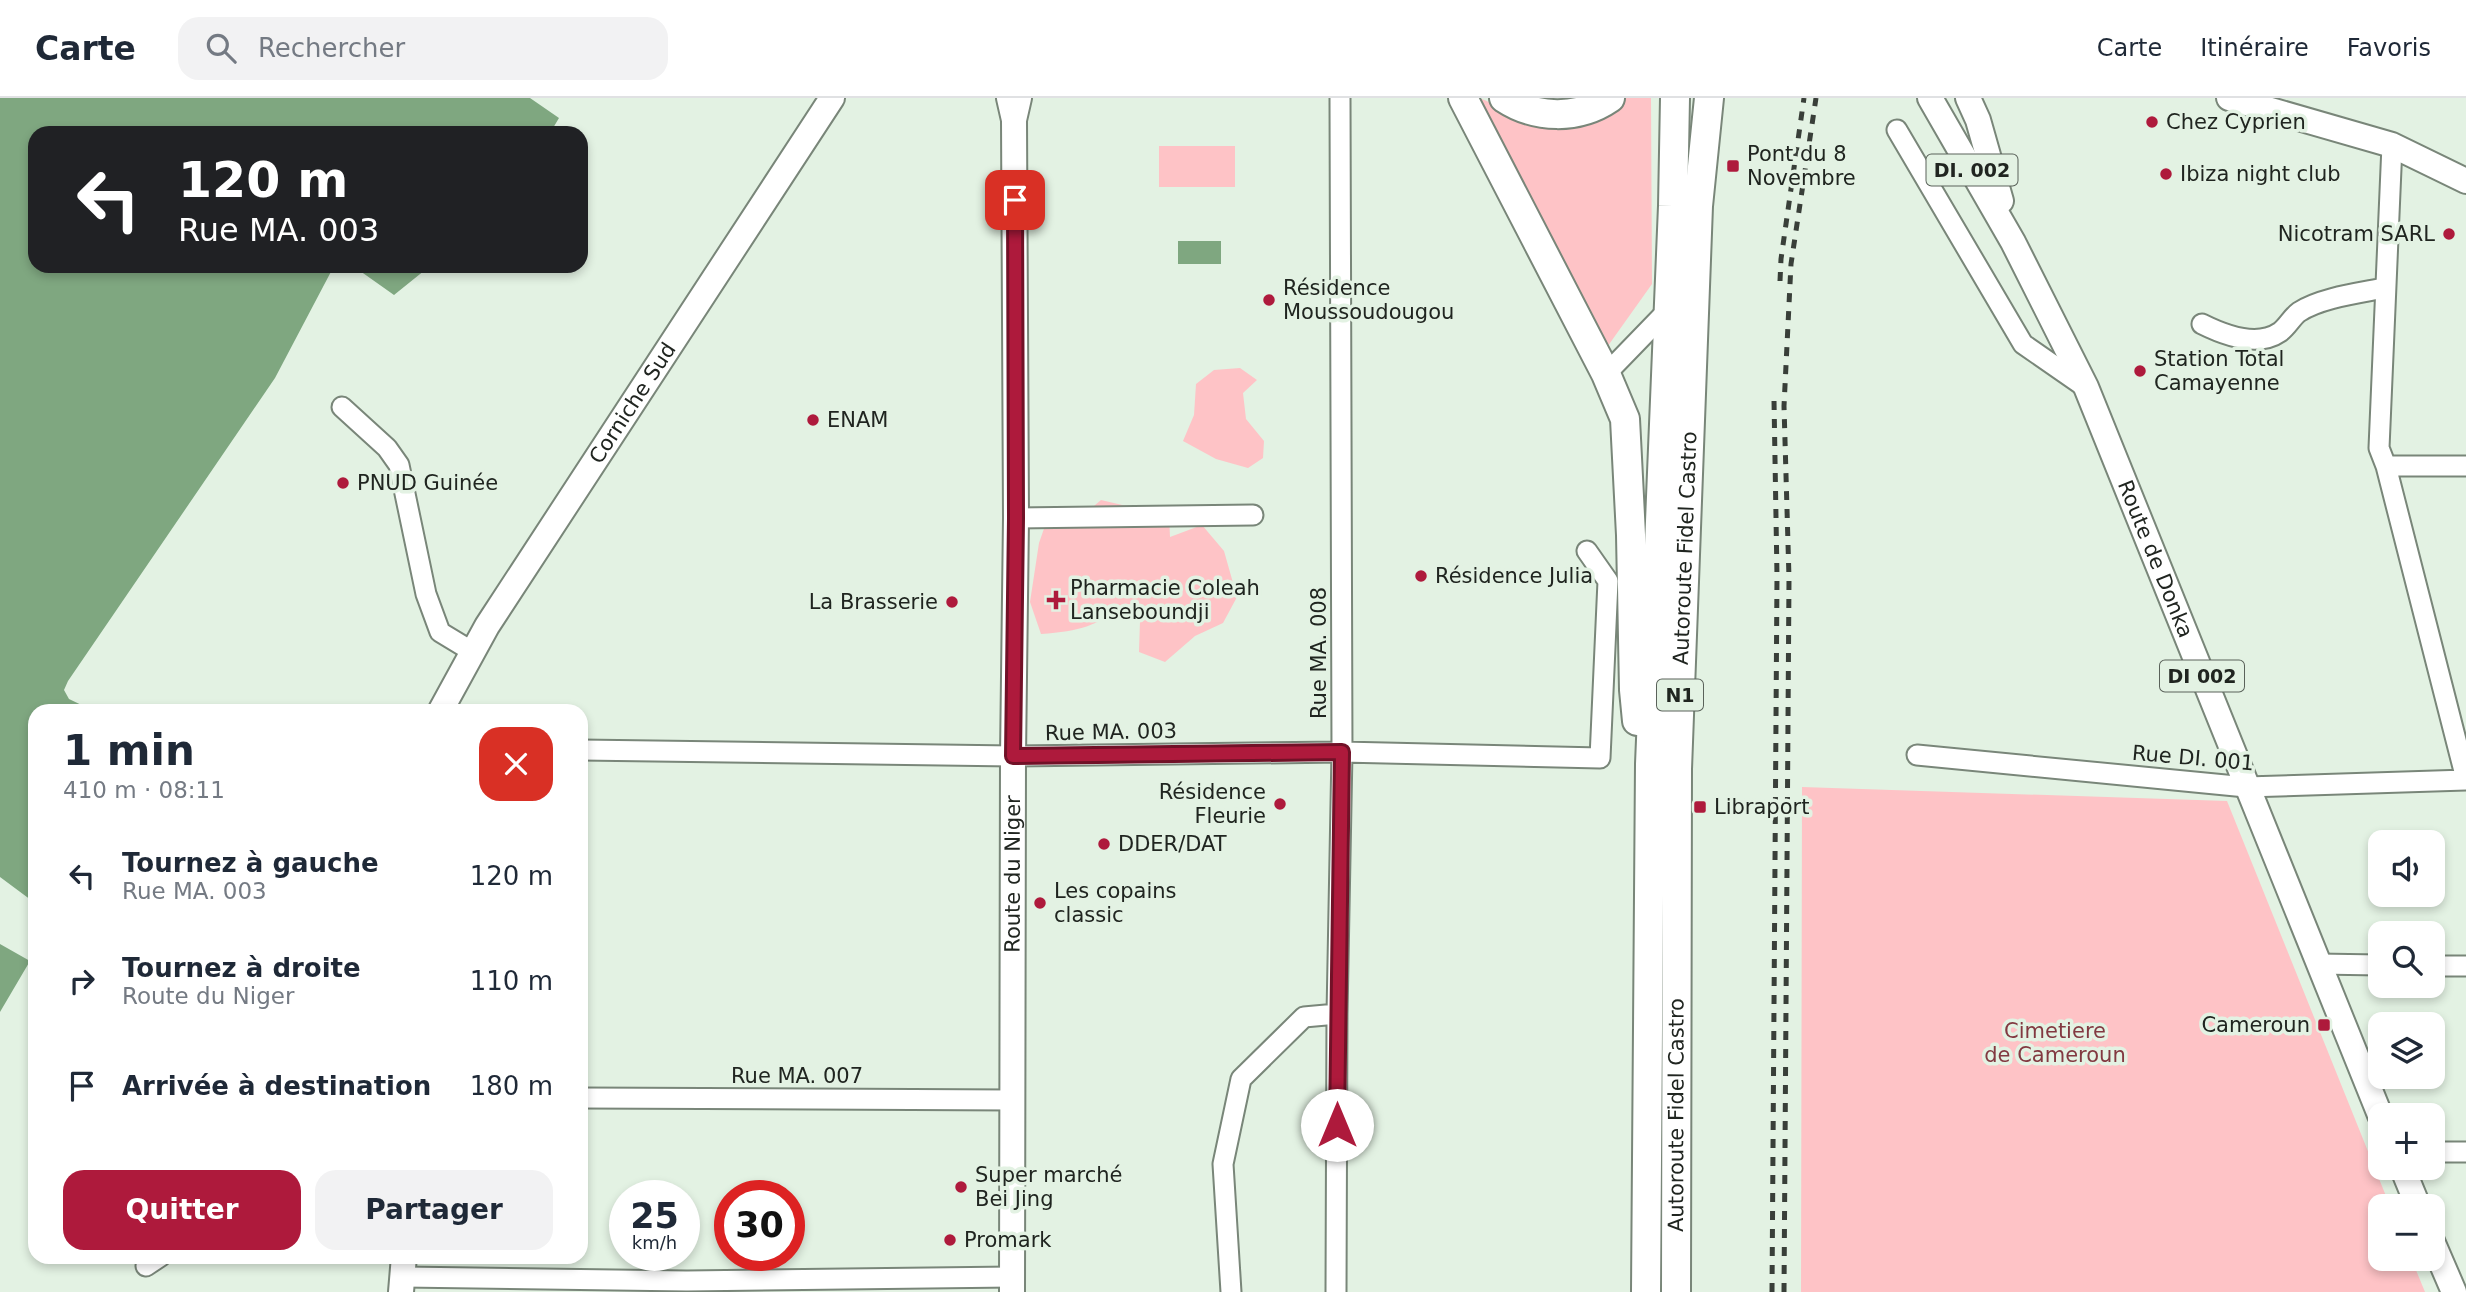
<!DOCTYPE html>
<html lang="fr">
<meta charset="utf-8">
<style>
:root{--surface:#fff;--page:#f2f2f3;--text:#1f2937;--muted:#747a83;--line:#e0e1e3;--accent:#ae1a3c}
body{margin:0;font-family:"DejaVu Sans",sans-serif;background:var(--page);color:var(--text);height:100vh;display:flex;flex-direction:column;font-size:26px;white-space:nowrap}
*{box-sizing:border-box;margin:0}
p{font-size:23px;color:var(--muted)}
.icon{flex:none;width:38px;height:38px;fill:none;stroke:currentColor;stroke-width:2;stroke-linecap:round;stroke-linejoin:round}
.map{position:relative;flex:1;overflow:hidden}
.side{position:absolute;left:28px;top:606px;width:560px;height:560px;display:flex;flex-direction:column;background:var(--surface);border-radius:21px;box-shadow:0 4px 10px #0003}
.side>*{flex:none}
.top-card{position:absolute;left:28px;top:28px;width:560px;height:147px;border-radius:21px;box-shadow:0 4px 10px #0003;background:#202124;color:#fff;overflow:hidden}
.tools{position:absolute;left:2368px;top:732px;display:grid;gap:14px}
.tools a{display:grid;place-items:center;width:77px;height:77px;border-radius:14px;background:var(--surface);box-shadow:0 4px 10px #0003;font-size:35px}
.speed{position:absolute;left:609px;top:1082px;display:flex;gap:14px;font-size:35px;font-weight:700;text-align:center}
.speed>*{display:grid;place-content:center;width:91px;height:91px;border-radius:50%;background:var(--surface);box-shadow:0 4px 10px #0003;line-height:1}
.speed small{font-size:18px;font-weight:400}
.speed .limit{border:10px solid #d22;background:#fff;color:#111}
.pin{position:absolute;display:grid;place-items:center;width:60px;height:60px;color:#fff;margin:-30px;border-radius:14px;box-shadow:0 4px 10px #0006}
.me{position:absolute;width:77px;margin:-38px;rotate:0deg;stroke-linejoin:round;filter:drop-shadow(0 0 5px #0008)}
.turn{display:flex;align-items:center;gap:24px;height:147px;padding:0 35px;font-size:32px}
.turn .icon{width:91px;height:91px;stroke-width:2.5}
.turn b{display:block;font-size:49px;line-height:60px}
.round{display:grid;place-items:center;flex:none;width:74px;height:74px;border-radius:21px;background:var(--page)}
.headline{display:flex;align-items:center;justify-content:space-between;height:119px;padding:0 35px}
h1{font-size:42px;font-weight:700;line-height:52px}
.cta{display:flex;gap:14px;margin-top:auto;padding:14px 35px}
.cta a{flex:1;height:80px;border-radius:21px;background:var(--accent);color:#fff;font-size:28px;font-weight:700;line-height:80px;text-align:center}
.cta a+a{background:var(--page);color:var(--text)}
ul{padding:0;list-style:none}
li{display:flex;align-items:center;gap:21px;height:105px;padding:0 35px}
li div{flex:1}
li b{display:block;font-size:26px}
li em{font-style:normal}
header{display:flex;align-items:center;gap:42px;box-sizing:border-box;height:98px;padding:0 35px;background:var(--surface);border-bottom:2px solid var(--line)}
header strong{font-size:33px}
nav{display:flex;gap:38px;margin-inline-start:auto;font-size:24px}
.search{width:490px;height:63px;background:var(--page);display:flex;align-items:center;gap:18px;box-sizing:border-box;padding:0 24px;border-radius:21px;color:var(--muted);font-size:26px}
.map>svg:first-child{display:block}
.green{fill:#fec3c6}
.water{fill:#7fa780}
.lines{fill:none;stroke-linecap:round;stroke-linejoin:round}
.minor-casing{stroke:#798679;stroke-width:23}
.major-casing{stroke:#798679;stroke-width:28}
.highway-casing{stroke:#798679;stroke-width:32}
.minor{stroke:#fff;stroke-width:19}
.major{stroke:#fff;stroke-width:24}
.highway{stroke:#fff;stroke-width:28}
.rail{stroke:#393f39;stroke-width:5;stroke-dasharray:9 9;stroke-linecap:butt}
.route-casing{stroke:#711127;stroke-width:18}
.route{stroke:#ae1a3c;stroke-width:12}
.poi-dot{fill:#ae1a3c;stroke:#e3f2e3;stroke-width:2.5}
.labels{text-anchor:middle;stroke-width:7;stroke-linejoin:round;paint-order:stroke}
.shield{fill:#e3f2e3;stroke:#5a625a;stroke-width:2}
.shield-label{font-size:19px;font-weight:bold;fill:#202520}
.poi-label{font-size:21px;fill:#202520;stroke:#e3f2e3;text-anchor:start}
.street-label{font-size:21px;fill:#202520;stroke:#e3f2e3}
.park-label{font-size:21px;fill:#823941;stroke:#e3f2e3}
</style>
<header>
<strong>Carte</strong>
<div class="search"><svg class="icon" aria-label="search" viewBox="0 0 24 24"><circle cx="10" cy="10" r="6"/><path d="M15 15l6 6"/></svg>Rechercher</div>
<nav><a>Carte</a><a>Itinéraire</a><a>Favoris</a></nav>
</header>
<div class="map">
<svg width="2466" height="1194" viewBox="0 0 2466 1194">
<rect width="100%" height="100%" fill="#e3f2e3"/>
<path class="green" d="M1472 0C1493 0 1497 14 1514 21 1554 38 1595 29 1626 0H1651L1652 186 1605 252Z
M1159 48H1235V89H1159Z
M1240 270 1257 282 1243 295 1246 321 1264 343 1263 360 1248 370 1216 361 1183 343 1194 317 1196 286 1214 272Z
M1101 402 1169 418 1170 439 1202 427 1224 453 1237 499 1223 525 1195 538 1165 564 1139 554 1140 523 1130 506C1095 528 1081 533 1041 536L1030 504 1039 445 1047 422 1074 425Z
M1802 689 2227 703 2390 1108H2380V1160H2411L2425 1194H1801Z"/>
<path class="water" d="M0 0H530L559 20 550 35H35V168H334L275 280 68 583 64 592 69 601 92 612H35V805L0 779Z
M1178 143H1221V166H1178Z
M353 168H430L394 197Z
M0 846 30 863 0 914Z"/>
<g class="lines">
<defs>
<path id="minor" d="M1897 32 2023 246 2085 289
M2392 47 2379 350 2386 368 2466 681
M2202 226C2224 237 2257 250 2280 234 2288 228 2292 219 2299 214 2320 200 2359 195 2384 190
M1606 276 1669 211
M342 309 387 350 399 367 426 496 440 534 473 554
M2386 368H2466
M1016 420 1253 417
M581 652 1013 658 1342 654 1600 660 1608 483 1587 453
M1917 657 2246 689 2466 682
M2318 866 2380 867
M2432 868H2466
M581 1000 1012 1002
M2432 1054H2466
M146 1168 161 1158
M404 1179 687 1183 1012 1179
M1231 1194 1223 1066 1241 981 1304 919 1337 916
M1336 1194 1337 916 1342 654 1340 0"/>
<g id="major">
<path d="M1009 0 1014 22 1019 0"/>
<path id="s1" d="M1930 0 2013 144 2086 289 2380 1017"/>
<path d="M1968 0 1978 22 2001 103"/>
<path d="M2229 0 2392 47 2466 83"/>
<path id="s2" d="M441 612 487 528 832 0"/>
<path d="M2402 1069 2418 1108"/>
<path d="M2432 1143 2454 1194"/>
<path d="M401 1194 404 1158"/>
<path id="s3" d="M1012 1194 1013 658 1016 420 1014 22"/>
</g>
<g id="highway">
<path d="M1463 0 1606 276 1625 321 1631 437 1634 592 1637 623"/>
<path d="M1504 0C1536 21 1578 22 1610 0"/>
<path d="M1646 1194 1650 666 1673 108 1675 0"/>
<path id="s4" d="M1676 1194 1677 671 1698 108 1709 0"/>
</g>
</defs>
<use href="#minor" class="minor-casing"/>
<use href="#major" class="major-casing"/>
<use href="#highway" class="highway-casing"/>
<use href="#minor" class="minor"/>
<use href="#major" class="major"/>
<use href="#highway" class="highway"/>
<path class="rail" d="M1780 183 1781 161 1804 0
M1772 1194 1777 478 1774 302
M1784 1194 1789 480 1784 308 1791 166 1816 0"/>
</g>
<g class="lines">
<defs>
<path id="route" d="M1015 102 1016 420 1013 658 1342 654 1337 1027"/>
</defs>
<use href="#route" class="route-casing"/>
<use href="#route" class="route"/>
</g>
<g class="poi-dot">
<circle cx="2152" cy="24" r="7"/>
<rect x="1726" y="61" width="14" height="14" rx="3.5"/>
<circle cx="2166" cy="76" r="7"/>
<circle cx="2449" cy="136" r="7"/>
<circle cx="1269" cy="202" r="7"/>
<circle cx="2140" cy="273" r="7"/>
<circle cx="813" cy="322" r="7"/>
<circle cx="343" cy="385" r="7"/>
<circle cx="1421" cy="478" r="7"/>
<path d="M1052.5 491.5h7v7h7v7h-7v7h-7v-7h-7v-7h7z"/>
<circle cx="952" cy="504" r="7"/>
<circle cx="1280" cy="706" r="7"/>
<rect x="1693" y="702" width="14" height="14" rx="3.5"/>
<circle cx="1104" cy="746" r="7"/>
<circle cx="1040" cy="805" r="7"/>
<rect x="2317" y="920" width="14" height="14" rx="3.5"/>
<circle cx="961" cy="1089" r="7"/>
<circle cx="950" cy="1142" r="7"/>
</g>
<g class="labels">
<g class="shield">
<rect x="1926.5" y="56.5" width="91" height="31" rx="5"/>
<rect x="2160" y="562.5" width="84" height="31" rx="5"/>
<rect x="1657" y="581.5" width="46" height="31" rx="5"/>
</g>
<g class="shield-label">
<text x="1972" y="79">DI. 002</text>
<text x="2202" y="585">DI 002</text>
<text x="1680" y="604">N1</text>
</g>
<g class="poi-label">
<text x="2166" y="31">Chez Cyprien</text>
<text x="1747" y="63">Pont du 8<tspan x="1747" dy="24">Novembre</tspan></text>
<text x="2180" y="83">Ibiza night club</text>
<text x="2435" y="143" text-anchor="end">Nicotram SARL</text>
<text x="1283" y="197">Résidence<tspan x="1283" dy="24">Moussoudougou</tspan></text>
<text x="2154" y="268">Station Total<tspan x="2154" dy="24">Camayenne</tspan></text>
<text x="827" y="329">ENAM</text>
<text x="357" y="392">PNUD Guinée</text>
<text x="1435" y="485">Résidence Julia</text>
<text x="1070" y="497">Pharmacie Coleah<tspan x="1070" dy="24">Lanseboundji</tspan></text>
<text x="938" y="511" text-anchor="end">La Brasserie</text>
<text x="1266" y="701" text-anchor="end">Résidence<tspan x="1266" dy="24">Fleurie</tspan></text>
<text x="1714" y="716">Libraport</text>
<text x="1118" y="753">DDER/DAT</text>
<text x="1054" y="800">Les copains<tspan x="1054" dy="24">classic</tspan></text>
<text x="2310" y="934" text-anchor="end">Cameroun</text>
<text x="975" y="1084">Super marché<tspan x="975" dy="24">Bei Jing</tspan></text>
<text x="964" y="1149">Promark</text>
</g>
<g class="street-label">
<text dy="7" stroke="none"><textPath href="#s2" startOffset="362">Corniche Sud</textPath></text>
<text dy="7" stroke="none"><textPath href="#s4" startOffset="744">Autoroute Fidel Castro</textPath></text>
<text dy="7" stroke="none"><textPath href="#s1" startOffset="514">Route de Donka</textPath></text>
<text transform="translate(1319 555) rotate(-90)" y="7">Rue MA. 008</text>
<text transform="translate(1111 634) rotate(-1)" y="7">Rue MA. 003</text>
<text transform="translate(2193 660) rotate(5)" y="7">Rue DI. 001</text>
<text dy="7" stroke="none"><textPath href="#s3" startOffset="418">Route du Niger</textPath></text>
<text x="797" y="985">Rue MA. 007</text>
<text dy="7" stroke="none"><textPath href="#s4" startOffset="177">Autoroute Fidel Castro</textPath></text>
</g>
<g class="park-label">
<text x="2055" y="940">Cimetiere<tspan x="2055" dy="24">de Cameroun</tspan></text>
</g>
</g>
</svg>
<div class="tools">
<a><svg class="icon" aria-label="sound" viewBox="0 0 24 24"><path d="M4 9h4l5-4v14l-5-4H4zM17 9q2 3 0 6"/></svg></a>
<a><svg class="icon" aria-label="search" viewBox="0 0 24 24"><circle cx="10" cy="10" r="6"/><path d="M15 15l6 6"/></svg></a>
<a><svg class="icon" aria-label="layers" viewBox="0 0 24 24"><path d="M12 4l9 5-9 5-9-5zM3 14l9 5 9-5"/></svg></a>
<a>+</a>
<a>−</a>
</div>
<div class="speed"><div>25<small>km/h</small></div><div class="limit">30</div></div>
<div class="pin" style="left:1015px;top:102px;background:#d93025"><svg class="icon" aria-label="arrive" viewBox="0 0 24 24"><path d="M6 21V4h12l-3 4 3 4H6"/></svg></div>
<svg class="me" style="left:1337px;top:1027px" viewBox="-20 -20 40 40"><circle r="19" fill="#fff"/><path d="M0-13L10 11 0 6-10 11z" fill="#ae1a3c"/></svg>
<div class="top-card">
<div class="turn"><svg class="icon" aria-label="left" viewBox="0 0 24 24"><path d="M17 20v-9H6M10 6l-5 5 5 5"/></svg><div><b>120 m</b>Rue MA. 003</div></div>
</div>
<section class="side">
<div class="headline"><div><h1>1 min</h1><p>410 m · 08:11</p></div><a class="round" style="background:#d93025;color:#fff"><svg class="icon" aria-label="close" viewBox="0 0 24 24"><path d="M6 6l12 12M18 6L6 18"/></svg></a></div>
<ul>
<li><svg class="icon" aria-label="left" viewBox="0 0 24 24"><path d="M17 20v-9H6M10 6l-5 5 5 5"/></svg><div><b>Tournez à gauche</b><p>Rue MA. 003</p></div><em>120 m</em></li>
<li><svg class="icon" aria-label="right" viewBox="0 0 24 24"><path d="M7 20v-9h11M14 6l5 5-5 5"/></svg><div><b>Tournez à droite</b><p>Route du Niger</p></div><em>110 m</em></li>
<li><svg class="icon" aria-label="arrive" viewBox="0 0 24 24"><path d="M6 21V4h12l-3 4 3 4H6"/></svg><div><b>Arrivée à destination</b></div><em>180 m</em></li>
</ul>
<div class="cta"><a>Quitter</a><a>Partager</a></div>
</section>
</div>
